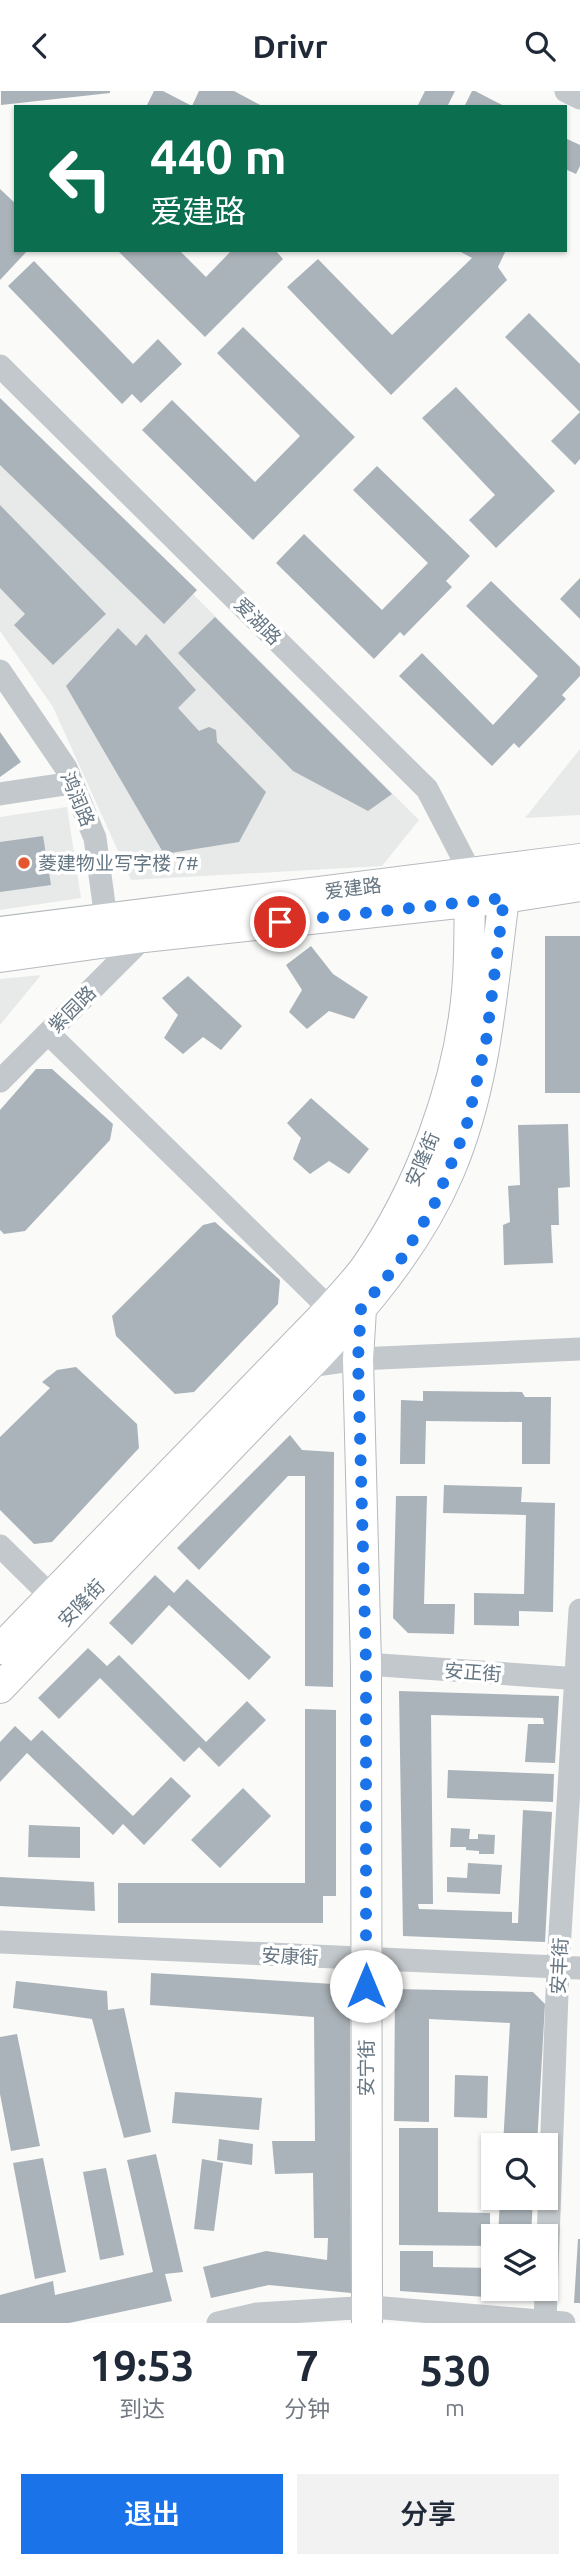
<!DOCTYPE html>
<html lang="zh">
<meta charset="utf-8">
<style>
:root{--surface:#fff;--page:#f2f2f3;--text:#1f2937;--muted:#747a83;--accent:#1a73e8}
body{margin:0;font-family:Ubuntu,"Noto Sans SC",sans-serif;background:var(--page);color:var(--text);height:100vh;display:flex;flex-direction:column;font-size:26px;white-space:nowrap}
*{box-sizing:border-box;margin:0}
p{font-size:23px;color:var(--muted)}
.icon{flex:none;width:38px;height:38px;fill:none;stroke:currentColor;stroke-width:2;stroke-linecap:round;stroke-linejoin:round}
.map{position:relative;height:2232px;overflow:hidden}
.panel{display:flex;flex-direction:column;background:var(--surface);flex:1}
.panel>*{flex:none}
.guide{position:absolute;left:14px;top:14px;width:553px;height:147px;border-radius:0px;box-shadow:0 2px 5px #0004;background:#0b6e4f;color:#fff;overflow:hidden}
.tools{position:absolute;left:481px;top:2042px;display:grid;gap:14px}
.tools a{display:grid;place-items:center;width:77px;height:77px;border-radius:0px;background:var(--surface);box-shadow:0 2px 5px #0004;font-size:35px}
.pin{position:absolute;display:grid;place-items:center;width:60px;height:60px;color:#fff;margin:-30px;border:4px solid #fff;border-radius:50%;box-shadow:0 2px 7px #0007}
.me{position:absolute;width:77px;margin:-38px;rotate:0deg;stroke-linejoin:round;filter:drop-shadow(0 0 5px #0008)}
.turn{display:flex;align-items:center;gap:24px;height:147px;padding:0 21px;font-size:32px}
.turn .icon{width:91px;height:91px;stroke-width:2.5}
.turn b{display:block;font-size:49px;line-height:60px}
.eta{display:flex;justify-content:space-evenly;align-items:center;height:119px;text-align:center}
.eta b{font-size:42px;font-weight:600;line-height:49px}
.primary-button{display:flex;gap:14px;margin-top:auto;padding:14px 21px}
.primary-button a{flex:1;height:80px;border-radius:0px;background:var(--accent);color:#fff;font-size:28px;font-weight:600;line-height:80px;text-align:center}
.primary-button a+a{background:var(--page);color:var(--text)}
header{display:flex;justify-content:space-between;align-items:center;height:91px;padding:0 21px;background:var(--surface);font-size:32px;font-weight:600}
.map>svg:first-child{display:block}
.built{fill:#e8e9e9}
.building{fill:#aab3b9}
.lines{fill:none;stroke-linecap:round;stroke-linejoin:round}
.major-casing{stroke:#b5babe;stroke-width:32}
.minor{stroke:#c3c8cc;stroke-width:23}
.major{stroke:#fff;stroke-width:30}
.route{stroke:#1a73e8;stroke-width:12;stroke-dasharray:0 21.6}
.poi-dot{fill:#e4572e;stroke:#fff;stroke-width:2.5}
.labels{text-anchor:middle;stroke-width:7;stroke-linejoin:round;paint-order:stroke}
.street-label{font-size:19px;fill:#657683;stroke:#fff}
.poi-label{font-size:19px;fill:#657683;stroke:#fff;text-anchor:start}
</style>
<header><svg class="icon" aria-label="back" viewBox="0 0 24 24"><path d="M15 5l-7 7 7 7"/></svg>Drivr<svg class="icon" aria-label="search" viewBox="0 0 24 24"><circle cx="10" cy="10" r="6"/><path d="M15 15l6 6"/></svg></header>
<div class="map">
<svg width="580" height="2232" viewBox="0 0 580 2232">
<rect width="100%" height="100%" fill="#fafaf8"/>
<path class="built" d="M0 310 419 729 382 775 131 789 53 616 0 540Z
M580 658V724L525 727Z
M67 716 81 807 0 819V726Z
M41 884 0 934V888Z"/>
<path class="building" d="M1 0H110V2L1 14Z
M154 0H163L192 15 199 0H234L264 16H146Z
M425 0H455L447 16H417Z
M472 0H475L506 16H464Z
M565 47 580 54V75L576 83 565 78Z
M0 98 16 113V159H28L0 189Z
M117 159H179L206 186 232 159H275L283 168 205 246Z
M457 159H506L498 176 507 189 391 304 287 196 318 168 392 244 472 167Z
M34 170 133 273 158 248 182 273 141 312 132 303 122 313 8 195Z
M529 222 580 273V368L575 374 551 350 580 321 505 246Z
M243 236 355 346 253 449 142 339 172 309 255 391 300 345 217 262Z
M456 296 555 400 496 457 469 429 495 404 422 327Z
M0 307 197 499 164 533 0 374Z
M377 375 470 465 446 490 452 496 404 545 400 541 374 568 276 472 304 443 382 519 428 472 353 399Z
M0 414 106 523 53 574 14 534 25 523 0 497Z
M580 487V528L560 508Z
M491 490 580 576V585L562 604 566 608 519 657 514 652 492 675 399 585 422 562 493 634 538 585 466 515Z
M215 526 392 703 368 720 293 680 178 562Z
M118 537 136 555 146 543 196 599 178 617 199 640 209 636 216 639 217 651 266 701 239 751 164 763 66 595Z
M0 641 21 671 0 686Z
M43 745 51 794 0 801V751Z
M545 845H580V1002H545Z
M311 855 333 883 368 906 354 928 329 920 307 938 289 921 302 899 286 874Z
M188 885 242 935 221 959 203 946 183 963 164 947 178 924 162 907Z
M36 978H52L113 1033 110 1049 25 1140 4 1143 0 1139V1019Z
M311 1007 369 1058 349 1083 329 1070 310 1083 293 1068 301 1047 287 1032Z
M568 1033 570 1096 558 1097 559 1134H551L553 1172 504 1174 503 1134 510 1131 508 1095 520 1094 518 1034Z
M215 1131 280 1189 278 1213 194 1301 175 1303 116 1245 112 1225 203 1134Z
M76 1276 137 1333 139 1357 52 1451 34 1453 0 1419V1346L50 1297 42 1291 57 1279Z
M423 1300 522 1301 525 1306H551L550 1373H522V1331L426 1330 425 1373H400L401 1309 423 1310Z
M290 1344 302 1359 334 1361 333 1596 305 1595V1385H288L199 1479 177 1457Z
M444 1394 522 1396 521 1411 555 1412 553 1521 519 1520V1535L474 1534V1502L524 1503 526 1424 443 1422Z
M396 1405H427L424 1513H455L454 1543 408 1542 393 1527Z
M155 1484 174 1502 187 1488 271 1566 249 1589 169 1514 132 1554 109 1532Z
M88 1557 107 1575 119 1564 206 1651 247 1610 266 1629 219 1676 199 1656 184 1671 100 1587 59 1628 38 1607Z
M399 1600 559 1605 555 1672 525 1671 528 1633H544L543 1627 431 1624 433 1813H418L419 1818 512 1821V1832H518L523 1719 552 1721 545 1851 403 1845Z
M305 1618 336 1619V1805H323V1832H118V1792H305Z
M15 1635 31 1650 42 1639 133 1725 171 1686 191 1705 144 1754 123 1733 113 1744 27 1662 0 1691V1651Z
M448 1679 554 1683 553 1711 447 1707Z
M243 1697 271 1725 220 1777 191 1749Z
M29 1734 80 1736V1767L28 1766Z
M451 1737 470 1738 469 1748H478V1743L495 1744 494 1763H479V1760L466 1759V1756H450Z
M468 1772 502 1774 500 1803 447 1801V1786L467 1787Z
M0 1786 94 1791 95 1820 0 1815Z
M151 1882 350 1894 351 2202 269 2194 211 2207 203 2176 266 2160 327 2169 328 2147H314L313 2082 275 2083 272 2050H315L314 1926 150 1914Z
M16 1890 107 1900 108 1919 124 1917 151 2041 124 2047 92 1928 13 1917Z
M395 1898 533 1901 545 1913 537 2054H503L510 1932 429 1928V2031L394 2030Z
M17 1943 40 2055 11 2060 0 2003V1946Z
M455 1984 488 1985 487 2027 454 2026Z
M175 2001 262 2007 259 2039 172 2032Z
M399 2037H438V2121L490 2122V2155L399 2154Z
M219 2048 253 2053 252 2074 217 2069Z
M156 2063 183 2181 165 2183 172 2210 69 2232H0V2204L53 2190 55 2204 153 2181 127 2069Z
M43 2067 66 2181 35 2188 13 2072Z
M202 2068 223 2072 214 2140 194 2138Z
M106 2077 124 2164 100 2169 83 2081Z
M500 2107H533L531 2146H498Z
M578 2148H580V2212H574Z
M400 2160H433V2176L494 2177V2198H528L527 2209 400 2200Z"/>
<g class="lines">
<defs>
<path id="major" d="M0 841 580 768
M0 866 144 846 504 807 580 795
M361 1218 358 1268 366 1573 367 2232
M0 1558 330 1218C341 1205 354 1192 365 1177 419 1100 459 994 467 900 470 870 469 839 470 809
M0 1597C80 1513 161 1429 241 1345 319 1263 404 1186 449 1081 486 995 492 898 504 807"/>
</defs>
<use href="#major" class="major-casing"/>
<path class="minor" d="M566 0 580 7
M0 275 427 698 478 796
M0 580 66 677 95 747 108 843
M0 703 72 692
M48 942 330 1218
M0 990 144 846
M302 1276 358 1268 580 1258
M0 1455 51 1505
M366 1573 580 1588
M0 1851 580 1877
M218 2232 257 2223 372 2216 564 2232
M545 2232 558 1875 580 1519"/>
<use href="#major" class="major"/>
</g>
<g class="lines">
<path class="route" d="M280 831 504 807 486 951 466 1037 434 1114 400 1170 361 1218 358 1268 366 1573V1895"/>
</g>
<circle class="poi-dot" cx="24" cy="772" r="7"/>
<g class="labels">
<g class="street-label">
<text transform="translate(258 530) rotate(45)" y="7">爱湖路</text>
<text transform="translate(78 708) rotate(67)" y="7">鸿润路</text>
<text transform="translate(353 797) rotate(-7)" y="7">爱建路</text>
<text transform="translate(72 918) rotate(-45)" y="7">紫园路</text>
<text transform="translate(422 1068) rotate(-67)" y="7">安隆街</text>
<text transform="translate(81 1512) rotate(-46)" y="7">安隆街</text>
<text transform="translate(473 1581) rotate(4)" y="7">安正街</text>
<text transform="translate(290 1865) rotate(3)" y="7">安康街</text>
<text transform="translate(559 1875) rotate(-87)" y="7">安丰街</text>
<text transform="translate(366 1977) rotate(-90)" y="7">安宁街</text>
</g>
<g class="poi-label">
<text x="38" y="779">菱建物业写字楼 7#</text>
</g>
</g>
</svg>
<div class="tools">
<a><svg class="icon" aria-label="search" viewBox="0 0 24 24"><circle cx="10" cy="10" r="6"/><path d="M15 15l6 6"/></svg></a>
<a><svg class="icon" aria-label="layers" viewBox="0 0 24 24"><path d="M12 4l9 5-9 5-9-5zM3 14l9 5 9-5"/></svg></a>
</div>
<div class="pin" style="left:280px;top:831px;background:#d93025"><svg class="icon" aria-label="arrive" viewBox="0 0 24 24"><path d="M6 21V4h12l-3 4 3 4H6"/></svg></div>
<svg class="me" style="left:366px;top:1895px" viewBox="-20 -20 40 40"><circle r="19" fill="#fff"/><path d="M0-13L10 11 0 6-10 11z" fill="#1a73e8"/></svg>
<div class="guide">
<div class="turn"><svg class="icon" aria-label="left" viewBox="0 0 24 24"><path d="M17 20v-9H6M10 6l-5 5 5 5"/></svg><div><b>440 m</b>爱建路</div></div>
</div>
</div>
<section class="panel">
<div class="eta">
<div><b>19:53</b><p>到达</p></div>
<div><b>7</b><p>分钟</p></div>
<div><b>530</b><p>m</p></div>
</div>
<div class="primary-button"><a>退出</a><a>分享</a></div>
</section>
